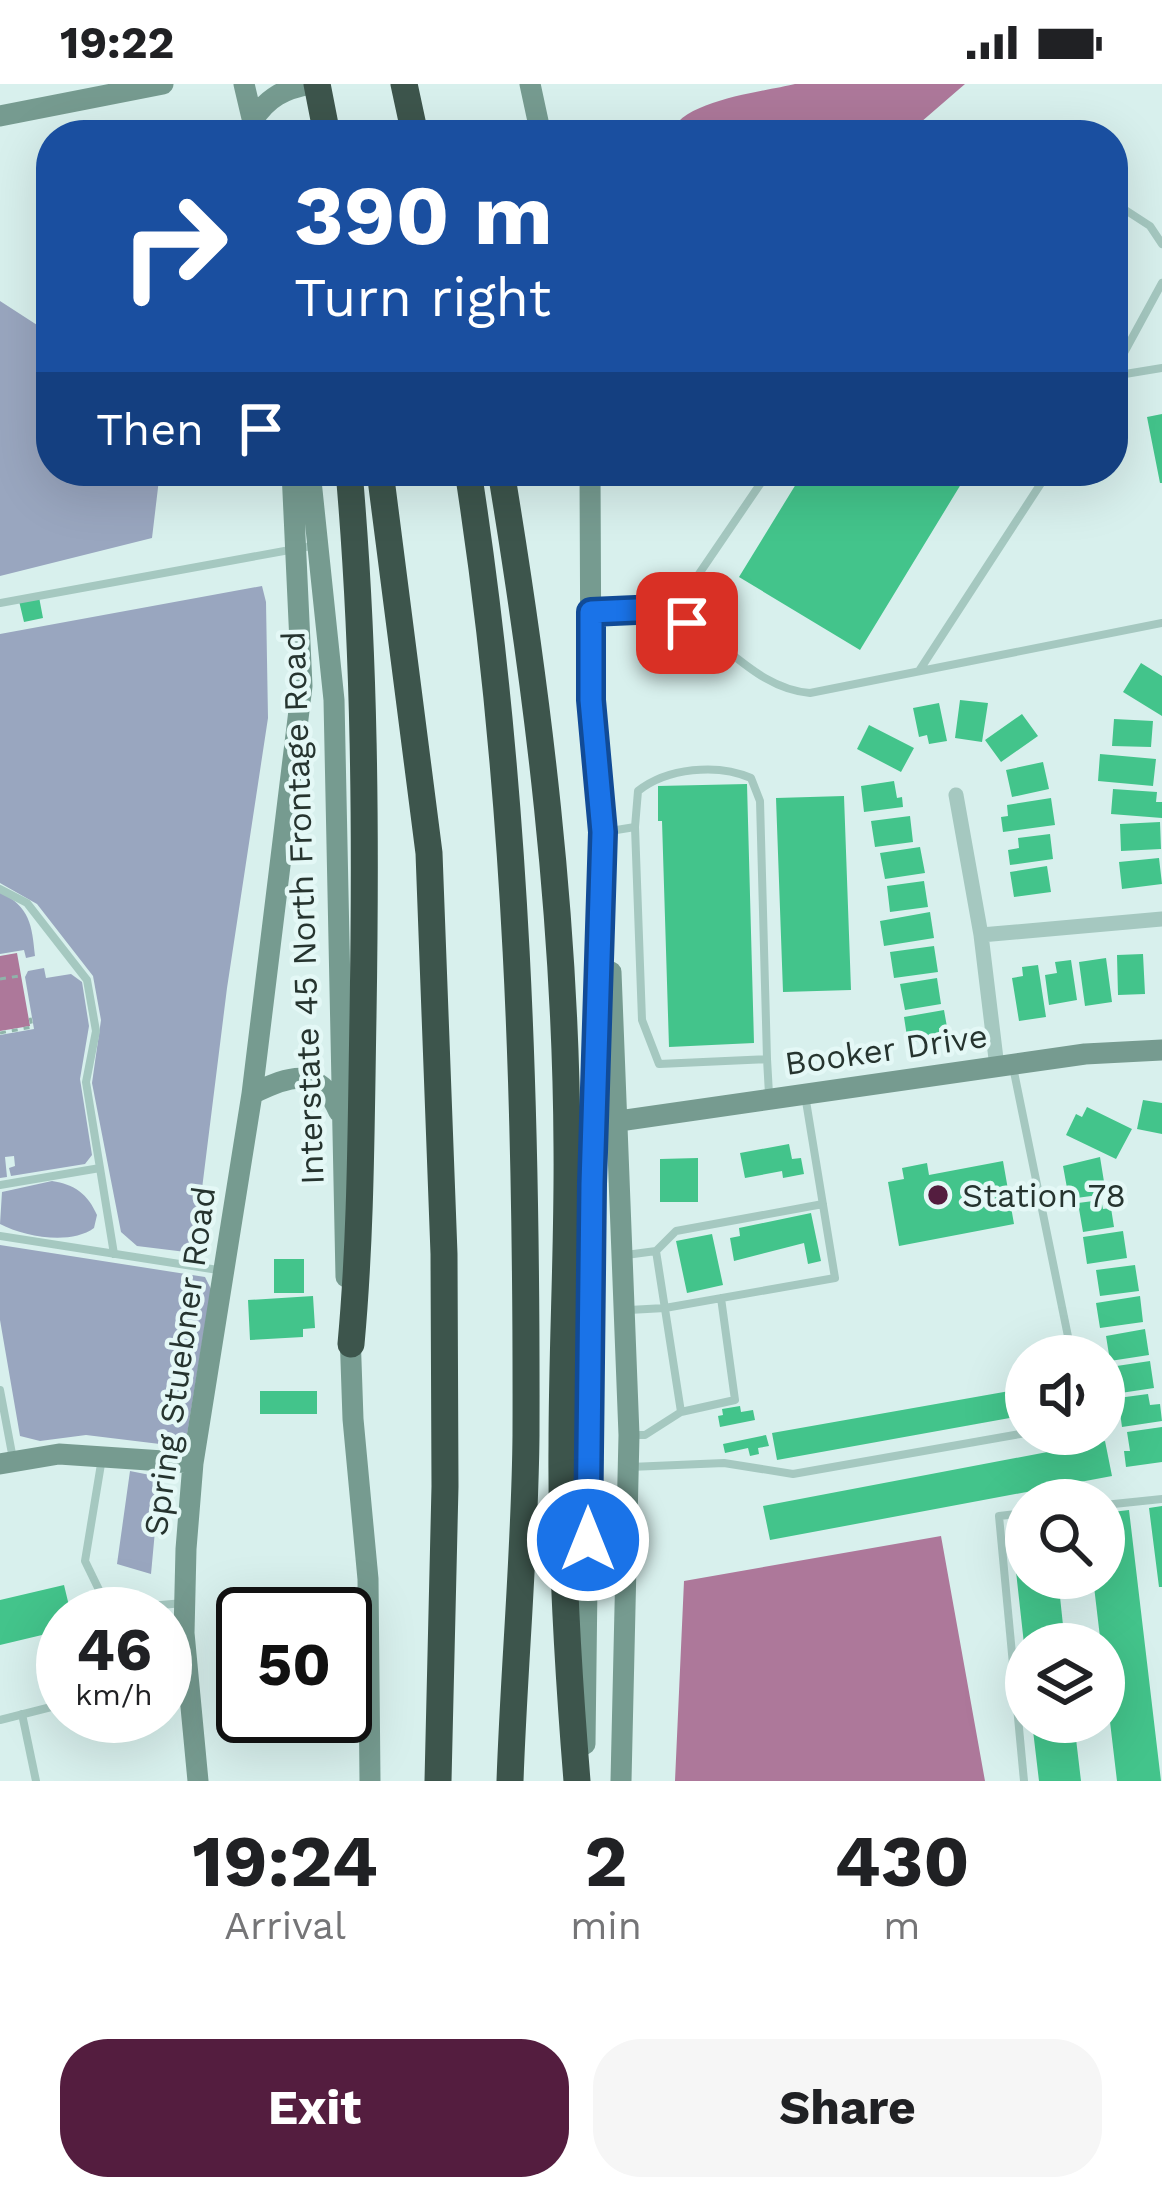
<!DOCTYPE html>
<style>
:root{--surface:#fff;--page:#f6f6f6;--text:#202124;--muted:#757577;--accent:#541d3f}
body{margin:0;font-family:"Work Sans",sans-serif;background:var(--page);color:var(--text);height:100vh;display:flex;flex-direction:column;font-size:45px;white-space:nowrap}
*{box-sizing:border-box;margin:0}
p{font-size:39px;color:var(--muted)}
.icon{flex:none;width:66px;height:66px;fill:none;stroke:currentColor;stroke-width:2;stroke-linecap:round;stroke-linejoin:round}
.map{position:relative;height:1697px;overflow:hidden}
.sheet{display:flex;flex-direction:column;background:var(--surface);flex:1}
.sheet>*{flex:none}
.banner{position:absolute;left:36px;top:36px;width:1092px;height:366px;border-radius:48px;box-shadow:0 12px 48px #0002;background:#1a4fa0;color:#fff;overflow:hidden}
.fabs{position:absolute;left:1005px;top:1251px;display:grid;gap:24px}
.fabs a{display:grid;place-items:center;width:120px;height:120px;border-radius:50%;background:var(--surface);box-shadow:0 12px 48px #0002;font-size:60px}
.speed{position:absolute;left:36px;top:1503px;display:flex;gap:24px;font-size:60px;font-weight:700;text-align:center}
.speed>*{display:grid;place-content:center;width:156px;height:156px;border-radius:50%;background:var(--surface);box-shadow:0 12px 48px #0002;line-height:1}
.speed small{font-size:30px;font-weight:400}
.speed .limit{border:6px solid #111;border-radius:18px;background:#fff;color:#111}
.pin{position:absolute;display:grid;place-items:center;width:102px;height:102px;color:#fff;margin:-51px;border-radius:24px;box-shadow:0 6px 18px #0006}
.me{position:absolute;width:132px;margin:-66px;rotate:0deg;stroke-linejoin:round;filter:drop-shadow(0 0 9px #0008)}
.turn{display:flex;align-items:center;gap:42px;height:252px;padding:0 60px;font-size:54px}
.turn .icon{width:156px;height:156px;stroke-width:2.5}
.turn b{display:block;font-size:84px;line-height:102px}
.then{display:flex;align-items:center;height:114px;padding:0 60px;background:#0003;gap:24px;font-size:45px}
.eta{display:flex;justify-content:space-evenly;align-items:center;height:204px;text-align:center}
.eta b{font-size:72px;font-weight:700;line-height:84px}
.primary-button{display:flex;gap:24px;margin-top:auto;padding:24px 60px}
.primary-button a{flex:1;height:138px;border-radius:48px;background:var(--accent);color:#fff;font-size:48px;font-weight:700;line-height:138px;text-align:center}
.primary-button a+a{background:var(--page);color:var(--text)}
.status{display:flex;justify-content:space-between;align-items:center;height:84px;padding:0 60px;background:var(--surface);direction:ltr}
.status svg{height:33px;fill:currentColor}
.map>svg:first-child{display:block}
.green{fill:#99a6bf}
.water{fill:#ad789a}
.building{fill:#43c48b}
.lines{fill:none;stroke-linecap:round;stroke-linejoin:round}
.path{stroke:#8fb4aa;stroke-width:3;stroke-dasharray:6 6;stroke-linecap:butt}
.lane{stroke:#a5c8c0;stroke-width:8}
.street{stroke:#a5c8c0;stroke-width:15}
.secondary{stroke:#769b90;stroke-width:21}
.highway{stroke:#3d554c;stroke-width:27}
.route-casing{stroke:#114b97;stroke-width:30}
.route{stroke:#1a73e8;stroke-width:21}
.poi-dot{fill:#541d3f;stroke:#e4f8f6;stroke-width:4.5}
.labels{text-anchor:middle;stroke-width:9;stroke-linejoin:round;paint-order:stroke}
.street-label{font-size:33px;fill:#26342f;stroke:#e4f8f6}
.poi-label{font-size:33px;fill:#26342f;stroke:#e4f8f6;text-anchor:start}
</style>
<div class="status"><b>19:22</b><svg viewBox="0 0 49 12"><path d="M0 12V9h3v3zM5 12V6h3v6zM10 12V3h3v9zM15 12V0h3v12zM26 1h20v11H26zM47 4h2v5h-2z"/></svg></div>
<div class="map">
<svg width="1162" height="1697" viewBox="0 0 1162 1697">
<rect width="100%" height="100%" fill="#d8f0ed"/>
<path class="green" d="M0 217 51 250V387H160L152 454 0 492Z
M262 502 266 518 268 634 227 904 194 1169 137 1162 121 1148 92 999 101 936 93 892 37 820 0 799V550Z
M0 808C30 823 32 841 35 872L26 874 24 866 0 870Z
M44 884 46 894 71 890 82 898 89 942 80 995 92 1071 85 1080 11 1092 9 1084 15 1082 14 1072 5 1073 7 1093 0 1094V951L34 945 25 893 28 887Z
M52 1097C74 1100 88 1110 97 1131L94 1144C71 1161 25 1153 0 1140L2 1108Z
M0 1161 205 1193 211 1205 187 1351 168 1361 86 1351 40 1357 20 1352 0 1236Z
M130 1387 160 1393 151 1490 117 1480Z"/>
<path class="water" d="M795 0H965L906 51H670C680 16 763 8 795 0Z
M17 869 30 942 0 947V872Z
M941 1452 985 1697H675L684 1497Z"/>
<path class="building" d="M1162 330V399H1160L1147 333Z
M804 387H969L860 566 739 493Z
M39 513 43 534 24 538 19 517Z
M1141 579 1162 592V632L1123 608Z
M960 616 988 619 982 658 955 654Z
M939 619 947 657 929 660 927 651 919 653 913 624Z
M1022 630 1038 652 1001 678 985 656Z
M1114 635 1153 637 1151 663 1112 662Z
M869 641 914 664 901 688 857 665Z
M1100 670 1156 675 1153 702 1098 697Z
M1043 678 1049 705 1012 713 1006 686Z
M894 697 897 714 902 713 903 723 864 728 861 702Z
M747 700 754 959 669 963 662 737H658V702Z
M1113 705 1157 708 1156 718H1162V734L1111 730Z
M844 712 851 906 783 908 776 714Z
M1051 714 1055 741 1003 748 1001 733 1008 732 1007 721Z
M910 732 913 758 875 763 871 737Z
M1160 738 1161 765 1121 767 1120 740Z
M1050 750 1053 775 1010 781 1008 766 1019 764 1018 754Z
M920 763 925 789 885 795 880 769Z
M1159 774 1162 800 1122 805 1119 778Z
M1047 782 1051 808 1014 813 1010 788Z
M924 797 928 823 890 828 887 802Z
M930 828 934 854 884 862 880 837Z
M934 862 938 888 894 894 890 868Z
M1143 870 1145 910 1118 911 1117 871Z
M1106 874 1112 918 1085 922 1079 878Z
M1071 876 1077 916 1049 921 1045 891 1057 889 1055 878Z
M1038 881 1046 933 1019 937 1012 894 1023 892 1022 883Z
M937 894 941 920 905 926 900 900Z
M944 926 947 943 939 944 940 954 908 959 904 933Z
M1143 1016 1162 1019V1050L1137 1045Z
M1087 1023 1132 1045 1116 1075 1066 1051 1076 1030 1082 1033Z
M789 1060 792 1075 801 1074 804 1090 783 1094 782 1087 745 1094 740 1069Z
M1100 1073 1106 1110 1069 1115 1063 1082Z
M698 1074V1118H660V1075Z
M1003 1077 1014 1140 899 1162 888 1098 904 1095 902 1084 927 1079 929 1091Z
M1101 1116 1103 1125 1111 1124 1114 1143 1083 1148 1078 1119Z
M811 1129 821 1177 808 1180 804 1159 734 1177 730 1154 740 1152 739 1144Z
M1123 1147 1127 1174 1087 1180 1083 1153Z
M712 1150 723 1201 687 1209 676 1157Z
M274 1175H304V1209H274Z
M1135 1181 1139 1207 1100 1212 1096 1186Z
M313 1212 315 1244 303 1245V1253L250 1256 248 1216Z
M1140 1212 1143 1238 1100 1244 1096 1219Z
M1145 1245 1149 1271 1110 1277 1106 1252Z
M1150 1277 1154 1304 1114 1310 1110 1283Z
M1026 1304V1331L777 1376 772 1349Z
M260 1307H317V1330H260Z
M1148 1310 1150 1321 1160 1320 1162 1337 1122 1343 1118 1314Z
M740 1322 741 1328 753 1326 755 1336 720 1343 718 1332 723 1331 722 1325Z
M1162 1343V1378L1126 1383 1124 1367H1130L1127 1348Z
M766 1351 769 1362 758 1364 759 1370 750 1372 748 1364 725 1369 723 1360Z
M1105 1357 1112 1392 770 1456 763 1422Z
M1162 1422V1503H1159L1149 1424Z
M1129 1426 1161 1697H1117L1093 1494H1104V1429Z
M1026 1441V1494H1058L1065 1560H1024L1011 1442Z
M64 1501 71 1530H63V1546L0 1561V1516Z
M1032 1638H1074L1081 1697H1039Z"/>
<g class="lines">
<path class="path" d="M0 895 19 892
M0 949 32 943 29 928"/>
<path class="lane" d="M1113 118 1150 142 1162 160
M1113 289 1162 199
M1113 292 1162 284
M0 519 317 461
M592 528C613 526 639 520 660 526 717 542 749 604 810 609L1162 539
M671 531 769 387
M919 587 1049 387
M604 748 635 743 638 707C667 684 717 679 751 694L760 717 767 975 659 980 642 936 635 743
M0 805 27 819 87 896 96 947 86 998 114 1170
M767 975 769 1010
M1013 983 1072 1272
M0 1101 100 1084
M0 1152 218 1186
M656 1167 681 1328 735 1316 721 1214
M626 1171 656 1167 676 1147 823 1120
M629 1226 665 1224 835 1194 805 1011
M0 1306 13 1375
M631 1351H645L681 1328
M102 1374 85 1477 102 1512 150 1522 183 1519
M630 1383 724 1379 793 1390 1026 1349
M1104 1421 1162 1415
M165 1595 186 1590
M22 1630 36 1697
M0 1636 63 1620
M1024 1697 999 1432 1026 1429"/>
<path class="street" d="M956 711 981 851 997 983
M981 851 1162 835"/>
<path class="secondary" d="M244 0 256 51
M530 0 541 51
M0 32 163 0
M253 36C268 13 284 5 311 0
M310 387 334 616 346 1193
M611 888 629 1351 621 1697
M252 1010C291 991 319 981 339 1028
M619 1037 1085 970 1162 966
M350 1248 353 1335 368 1495 370 1697
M0 1380 59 1370 193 1379
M585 1660 592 1100 603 748 591 616 590 387
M198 1697 184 1549 186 1465 193 1379 252 1010 302 602 292 387"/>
<path class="highway" d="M317 0 327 51
M404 0 415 51
M349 387C365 569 366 750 363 932 361 1042 361 1151 351 1260
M380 387 429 769 444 1170 445 1402 438 1697
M468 387C518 706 527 1028 526 1351 525 1466 514 1582 510 1697
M501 387C538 610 566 837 567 1063 568 1163 562 1262 562 1362 561 1474 568 1586 577 1697"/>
</g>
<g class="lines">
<defs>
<path id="route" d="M588 1456 592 1100 603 748 591 616V528L658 525 687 539"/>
</defs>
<use href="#route" class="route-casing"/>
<use href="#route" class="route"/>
</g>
<circle class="poi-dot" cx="938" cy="1111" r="12"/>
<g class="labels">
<g class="street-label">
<text transform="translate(302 824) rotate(-92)" y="12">Interstate 45 North Frontage Road</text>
<text transform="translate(886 965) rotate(-8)" y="12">Booker Drive</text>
<text transform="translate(179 1277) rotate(-82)" y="12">Spring Stuebner Road</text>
</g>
<g class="poi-label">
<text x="962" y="1123">Station 78</text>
</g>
</g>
</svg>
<div class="fabs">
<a><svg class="icon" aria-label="sound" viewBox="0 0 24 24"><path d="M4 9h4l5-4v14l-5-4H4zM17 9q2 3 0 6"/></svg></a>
<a><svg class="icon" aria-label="search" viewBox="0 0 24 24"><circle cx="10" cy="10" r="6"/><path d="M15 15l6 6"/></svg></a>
<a><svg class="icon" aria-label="layers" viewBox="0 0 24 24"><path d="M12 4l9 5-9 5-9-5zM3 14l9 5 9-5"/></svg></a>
</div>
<div class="speed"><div>46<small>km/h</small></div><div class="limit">50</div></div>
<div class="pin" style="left:687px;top:539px;background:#d93025"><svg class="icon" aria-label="arrive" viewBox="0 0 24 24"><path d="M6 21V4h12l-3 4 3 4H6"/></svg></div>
<svg class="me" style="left:588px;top:1456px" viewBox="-20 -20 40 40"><circle r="17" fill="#1a73e8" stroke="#fff" stroke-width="3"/><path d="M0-11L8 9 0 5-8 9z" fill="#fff"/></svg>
<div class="banner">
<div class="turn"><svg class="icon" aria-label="right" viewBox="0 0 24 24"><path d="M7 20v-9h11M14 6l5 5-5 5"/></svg><div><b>390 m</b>Turn right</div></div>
<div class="then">Then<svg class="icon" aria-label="arrive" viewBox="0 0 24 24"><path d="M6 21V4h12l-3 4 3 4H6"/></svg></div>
</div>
</div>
<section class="sheet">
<div class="eta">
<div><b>19:24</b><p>Arrival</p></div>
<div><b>2</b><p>min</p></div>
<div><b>430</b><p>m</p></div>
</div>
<div class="primary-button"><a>Exit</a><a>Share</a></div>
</section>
